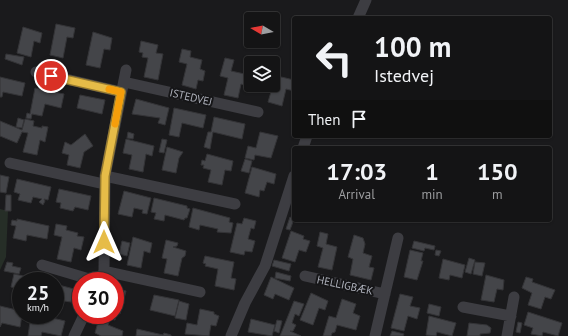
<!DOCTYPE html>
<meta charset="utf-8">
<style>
:root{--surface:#141415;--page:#212122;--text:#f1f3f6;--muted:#9d9ea0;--line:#333334}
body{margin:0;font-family:"PT Sans",sans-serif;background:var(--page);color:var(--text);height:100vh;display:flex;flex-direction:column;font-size:15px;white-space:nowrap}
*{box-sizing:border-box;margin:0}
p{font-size:13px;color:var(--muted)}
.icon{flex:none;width:22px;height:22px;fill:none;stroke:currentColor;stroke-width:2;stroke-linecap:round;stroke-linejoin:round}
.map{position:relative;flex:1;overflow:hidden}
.drawer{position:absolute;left:292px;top:146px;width:260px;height:76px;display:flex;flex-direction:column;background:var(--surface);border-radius:4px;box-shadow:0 1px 3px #0004,0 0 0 1px var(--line)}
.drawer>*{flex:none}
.top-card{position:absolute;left:292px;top:16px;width:260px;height:122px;border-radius:4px;box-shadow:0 1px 3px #0004,0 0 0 1px var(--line);background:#141415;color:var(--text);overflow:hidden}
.needle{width:26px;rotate:280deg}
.controls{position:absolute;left:244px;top:12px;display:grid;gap:8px}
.controls a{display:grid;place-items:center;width:36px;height:36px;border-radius:4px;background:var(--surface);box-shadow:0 1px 3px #0004,0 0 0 1px var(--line);font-size:20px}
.speed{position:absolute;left:12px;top:272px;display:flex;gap:8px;font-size:20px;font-weight:700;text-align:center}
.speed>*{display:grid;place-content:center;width:52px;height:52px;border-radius:50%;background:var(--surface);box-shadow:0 1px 3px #0004,0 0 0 1px var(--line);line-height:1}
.speed small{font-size:10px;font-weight:400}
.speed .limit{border:6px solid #d22;background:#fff;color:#111}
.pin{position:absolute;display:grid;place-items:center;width:34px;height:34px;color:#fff;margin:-17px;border:2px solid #fff;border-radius:50%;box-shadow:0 1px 4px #0007}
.me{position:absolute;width:44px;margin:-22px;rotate:0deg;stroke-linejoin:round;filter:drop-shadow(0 0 3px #0008)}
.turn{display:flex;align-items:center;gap:14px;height:84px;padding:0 16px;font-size:18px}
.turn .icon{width:52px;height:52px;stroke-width:2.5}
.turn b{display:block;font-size:28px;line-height:34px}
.then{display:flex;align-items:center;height:38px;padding:0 16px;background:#0003;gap:8px;font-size:15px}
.eta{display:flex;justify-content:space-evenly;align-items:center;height:68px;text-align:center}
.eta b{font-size:24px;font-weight:600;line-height:28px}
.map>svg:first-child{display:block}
.green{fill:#262e27}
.building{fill:#444549;stroke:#343437}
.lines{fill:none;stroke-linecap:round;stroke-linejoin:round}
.street{stroke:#3d3d42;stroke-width:11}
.route-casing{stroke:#967a2f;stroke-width:10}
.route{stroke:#e6bc48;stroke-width:7}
.slow{stroke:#f59e0b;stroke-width:7}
.labels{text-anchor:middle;stroke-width:4;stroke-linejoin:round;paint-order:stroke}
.street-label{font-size:11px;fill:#adb0ba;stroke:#151517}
</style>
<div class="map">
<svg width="568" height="336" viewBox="0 0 568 336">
<rect width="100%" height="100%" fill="#1a1a1c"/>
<path class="green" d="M0 209 8 211 6 257 0 270Z"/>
<path class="building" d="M56 24 75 28 73 38 67 37 63 58 50 55Z
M23 27 42 33 40 43 34 41 31 57 17 53Z
M93 32 112 38 110 50 104 49 100 68 86 65Z
M141 41 158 45 156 53 163 54 158 80 144 77 148 58 142 57 143 53 139 52Z
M182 49 191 51 190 57 202 60 200 69 205 71 203 81 198 80 196 89 182 85 187 64 179 62Z
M6 54 24 57 22 65 5 59Z
M225 58 234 60 231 71 249 75 247 86 241 84 238 98 224 95 228 78 220 76Z
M273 70 278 72 277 76 294 80V91L286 89 282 106 268 102 273 85Z
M0 77 25 83 22 96 3 92 2 97H0Z
M35 88 64 94 61 108 45 104 42 116 32 114 31 119 26 118 27 113 30 114Z
M80 95 105 100 102 114 77 108Z
M136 99 169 108 165 125 158 123 160 118 132 114Z
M174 108 206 115 203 128 182 123 179 137 169 135Z
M214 117 245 124 242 139 213 132 210 149 204 147 208 132H211Z
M18 118 24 120 22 128 16 127Z
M25 119 34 121 33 126 42 128V126L48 127 45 142 40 140 37 155 23 152 28 133 22 132 17 143 0 136V121L22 130Z
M128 132 134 134 133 139 127 138Z
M260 132 278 136 271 158 255 155 254 160 245 158 248 146 256 148Z
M85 134 93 146 84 152 80 168 67 165 69 155 62 153 65 142 71 145Z
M126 139 154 146 152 156 146 154 143 172 129 169 132 155 123 153Z
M162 139 167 140 164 153 159 152Z
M167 147 183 152 179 158 176 173 162 170Z
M207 154 233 161 231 171 225 170 222 185 208 182 211 170 203 168 204 165H201L202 160 205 161Z
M245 159 252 161 249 173 241 171Z
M252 167 276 174 274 184 267 182 264 191 260 190 259 197 245 193Z
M0 175 9 177 6 193 0 192Z
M17 179 51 187 48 200 44 199 45 201 43 205 39 202 42 199 33 197 31 203 18 200 20 194 14 192Z
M59 189 91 196 88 210 75 207 73 211 60 208 61 203 56 202Z
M124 191 151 198 147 214 142 213 143 210 134 208 132 217 118 214Z
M6 195H11V211H5Z
M154 198 187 206V208L190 209 187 218H185L184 220 165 215 164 221 154 219 156 213 151 212Z
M193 208 230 218 229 222 233 223 231 233 217 232 218 229 200 225 199 230 189 227Z
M290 217 294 219 290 230 286 229Z
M244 218 256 221 254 229 251 228 248 239 255 241 252 252 245 251 244 255 230 252 237 223 242 224Z
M17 219 49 226 47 239 27 235 26 241 13 238 16 226 11 225 12 220 17 221Z
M56 224 67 226 66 230 78 233 77 236 84 237 81 250 74 248 71 262 57 259 62 237 54 235Z
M291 231 304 236 303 239 310 241 306 252 299 250 295 262 282 258Z
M320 232 328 234 326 244 337 247 332 270 318 267 323 248 317 246Z
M354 235 363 238 365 244 363 253 372 256 369 267 374 268 371 280 350 275 353 259 348 257Z
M133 237 152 243 150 253 144 251 141 268 127 265Z
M166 240 178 243 177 246 173 247 186 251 185 256 182 258 178 276 164 273 167 259 162 258Z
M122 241 130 243 127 256 119 254Z
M414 241 435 246 434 250 425 248 424 251 412 248Z
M410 250 423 253 421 261H423L417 280 404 277Z
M436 250 441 251 439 256 435 255Z
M205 256 234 262 231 278 236 279 234 290 215 286 218 269 205 266 206 264 203 263Z
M469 258 475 260 471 274 465 272Z
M443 259 465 265 462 278 450 275 449 280 439 278Z
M274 260 291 264 289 271 272 266Z
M7 262 13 263 12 266 21 268 19 274 4 271Z
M475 262 485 263 482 276 473 274Z
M276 272 291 276 290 281 275 278Z
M14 274 33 278 32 281H21V289L11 287Z
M486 275 504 280 503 290 497 289 494 302 481 300Z
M271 277 294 288 289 300 275 294 273 299 264 295Z
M526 277 533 279 532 282 555 290 551 299 545 297 541 309 528 305 532 293 522 288Z
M55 284 74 289 71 302 64 301 62 304 55 299Z
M115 289 126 291 120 314 116 312 115 320 110 319 108 325 123 331 122 336H101L95 333 98 322H95L96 318 98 319 102 315H115Z
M311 293 328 301 325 310 319 308 313 325 300 320Z
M400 294 413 297 410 306 420 308 417 319 408 316 404 331 391 328Z
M154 295 179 300 175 316 150 310Z
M342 299 356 304 353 313 360 316 356 330 337 325 335 332 332 333 331 336H323L329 316 336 318Z
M179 301 189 304 186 320 175 318Z
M294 301 304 304 299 316 295 314 292 323 296 325 293 331H290L301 336H280Z
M429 304 441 307 439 316 427 313Z
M0 306 21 311 22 315 20 327 2 323 0 327Z
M200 309 214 312V314L219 316 216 326 211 325 209 336 185 334 187 323 197 325Z
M528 312 562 323 558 336 543 332 542 336 531 334 533 328 524 325Z
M31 315H40L65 321 61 336 42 332 41 336H28Z
M429 316 456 323 452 336 437 332 436 336 426 335Z
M251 319 275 325 272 336 248 332Z
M277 320 282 321 279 333 274 331Z
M518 322 522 323 520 333 516 332Z
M469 323 487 325 491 328 490 333 480 334V336H467Z
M137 329 163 335 164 333 171 335V336H136Z
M392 331 404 334 403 336H390Z"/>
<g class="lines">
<path class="street" d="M358 18 366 0
M36 72 121 92
M124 82 258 112
M303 148 307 136
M10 163 104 184
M105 176 235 204
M42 265 96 281
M104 271 200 292
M305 276 385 294
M100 281 104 271 105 176 126 70
M463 307 511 316
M74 336 84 315
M231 336 245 303 265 266 294 176
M375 336 398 238
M507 336 514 297"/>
</g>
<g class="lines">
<defs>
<path id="route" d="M51 76 121 92 105 176 104 242"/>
</defs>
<use href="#route" class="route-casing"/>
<use href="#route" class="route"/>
<path class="slow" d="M109 89 121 92 115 124"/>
</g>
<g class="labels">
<g class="street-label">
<text transform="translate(191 97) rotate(13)" y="4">ISTEDVEJ</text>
<text transform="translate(345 285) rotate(12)" y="4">HELLIGBÆK</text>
</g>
</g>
</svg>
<div class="controls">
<a><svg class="needle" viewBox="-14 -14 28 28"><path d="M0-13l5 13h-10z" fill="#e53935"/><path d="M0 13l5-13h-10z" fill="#9d9ea0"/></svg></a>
<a><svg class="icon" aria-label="layers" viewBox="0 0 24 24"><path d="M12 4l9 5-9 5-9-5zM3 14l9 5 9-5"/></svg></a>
</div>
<div class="speed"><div>25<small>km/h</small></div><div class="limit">30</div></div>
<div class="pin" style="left:51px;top:76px;background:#d93025"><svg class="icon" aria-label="arrive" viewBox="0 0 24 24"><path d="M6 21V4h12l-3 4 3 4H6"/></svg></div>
<svg class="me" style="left:104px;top:242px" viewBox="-20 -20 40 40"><path d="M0-17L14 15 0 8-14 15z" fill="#e6bc48" stroke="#fff" stroke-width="4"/></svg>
<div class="top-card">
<div class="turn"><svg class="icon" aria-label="left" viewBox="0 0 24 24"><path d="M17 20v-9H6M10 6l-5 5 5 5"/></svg><div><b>100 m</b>Istedvej</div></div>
<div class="then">Then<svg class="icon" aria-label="arrive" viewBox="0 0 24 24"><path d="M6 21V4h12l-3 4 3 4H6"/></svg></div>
</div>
<section class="drawer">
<div class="eta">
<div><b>17:03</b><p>Arrival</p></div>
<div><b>1</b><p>min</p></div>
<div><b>150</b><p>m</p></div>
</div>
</section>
</div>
